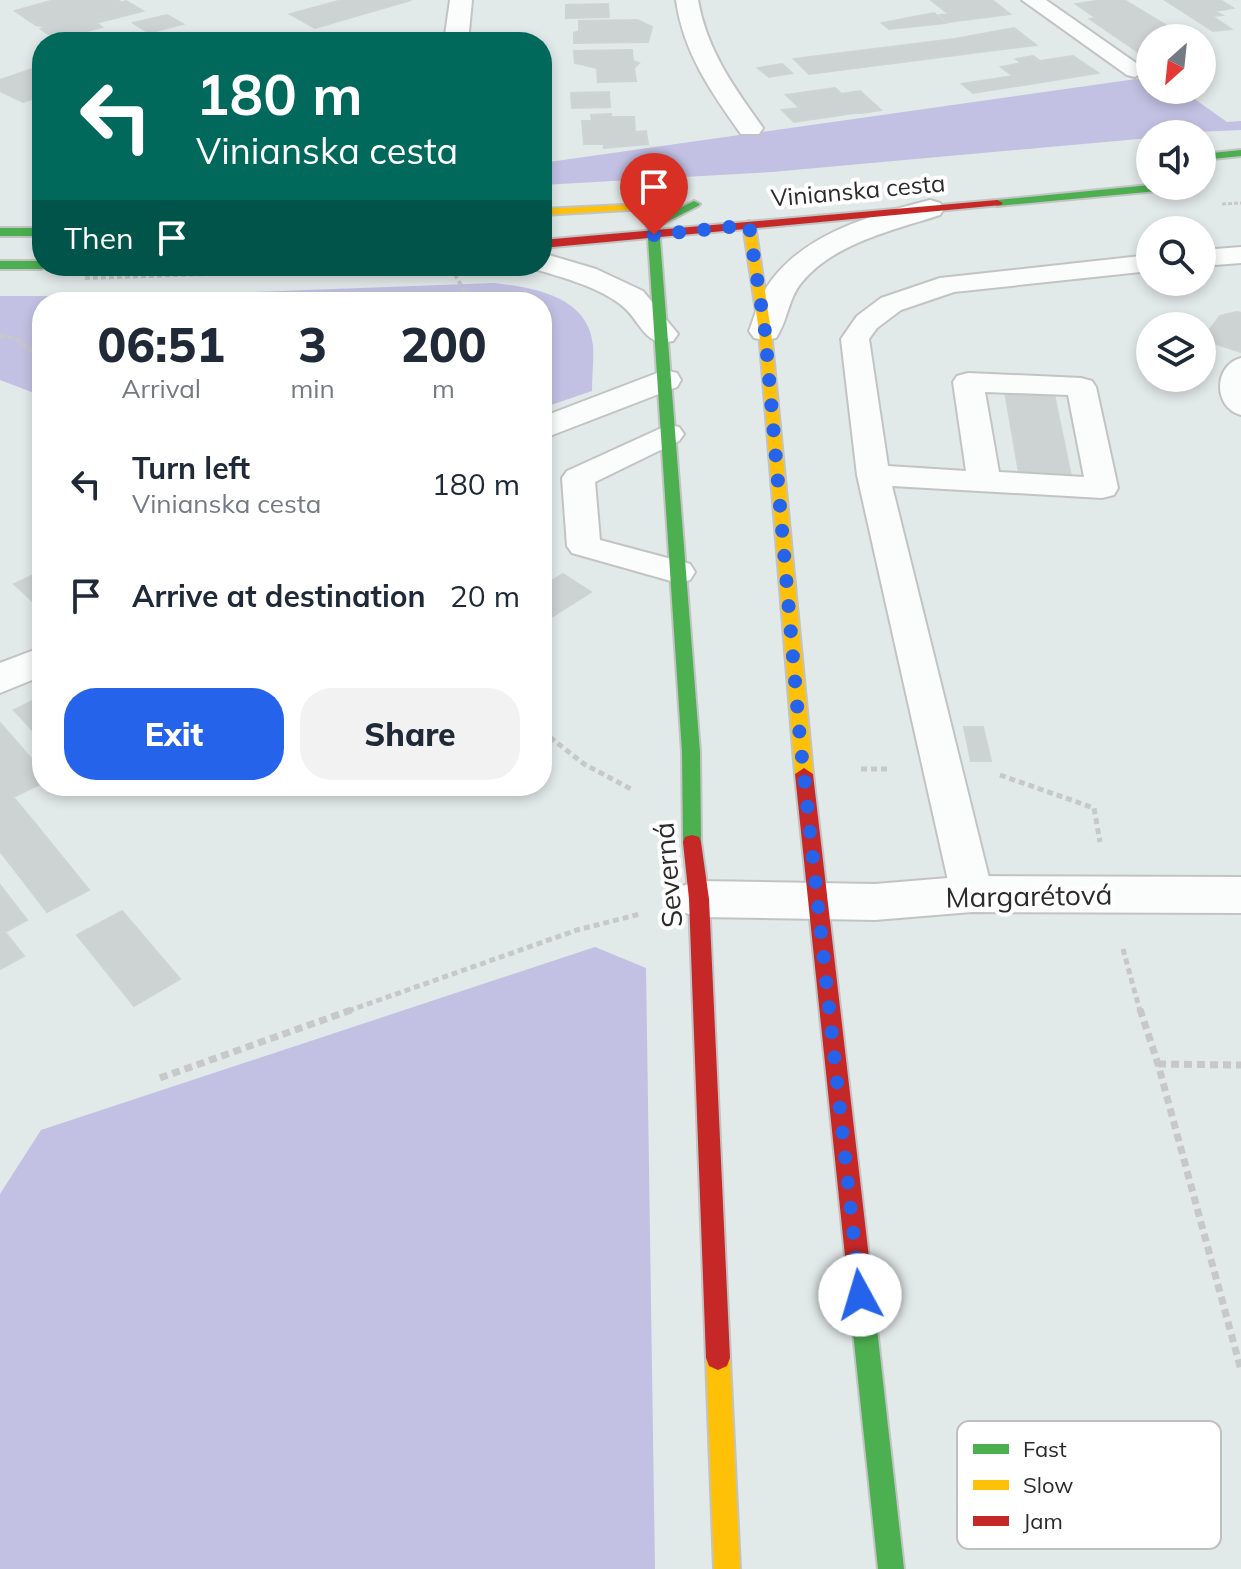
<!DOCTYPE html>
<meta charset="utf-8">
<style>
:root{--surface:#fff;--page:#f2f2f3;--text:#1f2937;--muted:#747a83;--accent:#2563eb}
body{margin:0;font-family:Mulish,sans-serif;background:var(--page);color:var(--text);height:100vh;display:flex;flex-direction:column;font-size:30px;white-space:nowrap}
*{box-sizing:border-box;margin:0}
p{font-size:26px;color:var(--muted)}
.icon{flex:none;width:44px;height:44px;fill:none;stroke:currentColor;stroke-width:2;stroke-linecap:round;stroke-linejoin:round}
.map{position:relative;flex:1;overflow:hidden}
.details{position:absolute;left:32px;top:292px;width:520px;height:504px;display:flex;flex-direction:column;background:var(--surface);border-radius:32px;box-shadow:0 4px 12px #0003}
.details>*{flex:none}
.banner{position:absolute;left:32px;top:32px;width:520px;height:244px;border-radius:32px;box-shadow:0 4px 12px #0003;background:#00695c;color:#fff;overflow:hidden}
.needle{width:52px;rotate:207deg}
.tools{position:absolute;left:1136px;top:24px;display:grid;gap:16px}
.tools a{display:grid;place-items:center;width:80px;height:80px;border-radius:50%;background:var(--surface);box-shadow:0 4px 12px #0003;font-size:40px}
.pin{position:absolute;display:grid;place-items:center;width:68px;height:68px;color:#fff;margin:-82px -34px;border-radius:50% 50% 50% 0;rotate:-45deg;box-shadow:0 0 8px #0007}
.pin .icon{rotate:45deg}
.me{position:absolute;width:88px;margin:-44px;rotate:354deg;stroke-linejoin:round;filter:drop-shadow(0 0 6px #0008)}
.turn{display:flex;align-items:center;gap:28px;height:168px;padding:0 32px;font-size:36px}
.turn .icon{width:104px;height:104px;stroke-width:2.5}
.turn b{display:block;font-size:56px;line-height:68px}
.then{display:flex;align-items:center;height:76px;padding:0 32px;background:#0003;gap:16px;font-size:30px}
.eta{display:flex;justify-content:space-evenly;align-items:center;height:136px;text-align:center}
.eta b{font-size:48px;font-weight:800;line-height:56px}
.cta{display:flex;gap:16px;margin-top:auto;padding:16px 32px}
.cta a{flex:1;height:92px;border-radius:32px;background:var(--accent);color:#fff;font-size:32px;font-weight:800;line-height:92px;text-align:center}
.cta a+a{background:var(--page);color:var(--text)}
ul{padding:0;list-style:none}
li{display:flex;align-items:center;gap:24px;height:112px;padding:0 32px}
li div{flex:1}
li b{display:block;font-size:30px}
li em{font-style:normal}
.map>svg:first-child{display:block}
.green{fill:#c2c1e3}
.building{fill:#cdd2d2;stroke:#ced4d4;stroke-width:2}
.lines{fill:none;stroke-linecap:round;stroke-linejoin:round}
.lane-casing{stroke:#c2c4c3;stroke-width:4}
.street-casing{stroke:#c2c4c3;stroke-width:4}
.fast-casing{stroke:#c2c4c3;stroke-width:4}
.slow-casing{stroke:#c2c4c3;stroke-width:4}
.jam-casing{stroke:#c2c4c3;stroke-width:4}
.path-far3{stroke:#c7c8c8;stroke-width:3;stroke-dasharray:4 2;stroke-linecap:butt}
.path-far2{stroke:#c7c8c8;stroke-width:4;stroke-dasharray:5 3;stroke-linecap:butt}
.path-far1{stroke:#c7c8c8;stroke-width:5;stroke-dasharray:6 4;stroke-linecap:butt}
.path{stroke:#c7c8c8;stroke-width:7;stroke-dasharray:8 5;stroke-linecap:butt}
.lane{fill:#fbfcfc;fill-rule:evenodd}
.street{fill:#fbfcfc;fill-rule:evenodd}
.fast{fill:#4caf50;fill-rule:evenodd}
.slow{fill:#ffc107;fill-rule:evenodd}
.jam{fill:#c62828;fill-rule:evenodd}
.route{stroke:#2563eb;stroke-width:14;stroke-dasharray:0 25.2}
.labels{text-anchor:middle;stroke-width:8;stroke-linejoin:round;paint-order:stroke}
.far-street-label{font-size:24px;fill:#2b2b2b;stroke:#fff}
.street-label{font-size:28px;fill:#2b2b2b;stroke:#fff}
.key{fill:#fff;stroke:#bfbfbf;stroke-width:2}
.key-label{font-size:22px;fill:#2b2b2b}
</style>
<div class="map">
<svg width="1241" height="1569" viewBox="0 0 1241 1569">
<rect width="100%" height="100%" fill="#e2e9e9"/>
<path class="green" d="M1150 77V90H1182L1227 122 1241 121V130L1150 134V138L772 172 542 185V163Z
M494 283C534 288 588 296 593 345 594 360 592 376 592 391L542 408V302H42V396L0 380V296H146Z
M595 947 646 968 655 1569H0V1194L41 1130Z"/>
<path class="building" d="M54 0H118L122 3 111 6 118 10 78 21 91 30 56 39 41 29 46 27 36 25 33 23 38 22H31L15 11Z
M342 0H411L315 28 290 14Z
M931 0H992L1010 14 948 22 940 15 949 14Z
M1102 0H1124L1187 38H1150V60L1090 19 1096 18 1076 4Z
M1165 0H1220L1233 8 1215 11 1222 15 1212 16 1231 29 1213 31Z
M126 1 143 11 96 23 102 27 91 30 78 21 118 10 111 6Z
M608 4 609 17 566 18V5Z
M934 13 946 23 889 29 882 23Z
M167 15 183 24 149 33 133 23Z
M637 20 652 27 648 42 574 43V33L579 31V21Z
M1014 28 1036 45 972 53 954 39Z
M954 39 972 53 809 74 794 59Z
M632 50 633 61 639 63 634 68 636 81 598 82 597 68 575 63 574 51Z
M1033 56 1040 61 1073 56 1098 73 973 93 962 84 1013 76 1001 67 1022 63 1016 59Z
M782 64 792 73 769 77 758 68Z
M41 66 42 96 23 102 0 91V80Z
M835 88 861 112 794 122 782 110 800 108 786 95Z
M860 91 881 110 862 113 841 94Z
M609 92 610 107 572 108 571 93Z
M611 114V117H634L635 132 646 131 648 144 604 148V144H584L582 121H592L591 115Z
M1237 312 1241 313V352L1213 343 1207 333 1220 316Z
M1005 392 1054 394 1071 476 1019 473Z
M42 571V610L14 584Z
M563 574 591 592 553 616 542 609V587Z
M42 696V741L14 710Z
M0 723 42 771V783L13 797 33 821 0 838Z
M964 727H983L991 761H971Z
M33 821 89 890 47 912 0 851V838Z
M0 885 27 920 5 932 24 956 0 969Z
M122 911 180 979 134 1006 77 935Z"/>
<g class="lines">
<defs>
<path id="lane" d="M1022 0H1046L1146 70 1135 77 1127 75Z
M1241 247V263L1202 266V250Z
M1150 255V271L954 292 901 310 877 328 869 339 888 466 966 471 953 382 957 376 968 373 1081 378 1092 381 1096 387 1118 488 1114 495 1102 498 892 486 993 894 987 905 972 910 957 905 951 894 857 475 841 339 857 316 881 298 940 278ZM985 392 1068 395 1084 477 999 472Z
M1241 358V415C1213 408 1213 365 1241 358Z
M668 425 679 427 684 434 679 441 595 482 600 540 690 564 695 572 690 580 678 583 572 553 567 546 562 478 567 471Z"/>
<path id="street" d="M450 0H472L468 42H444Z
M676 0H698C707 51 734 87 763 128L759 134H741C711 92 683 52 676 0Z
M930 200 940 203 944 209 940 215C894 230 834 243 802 282 788 298 788 321 776 338L765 340 754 338 749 331C754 318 758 303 765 290 798 235 871 215 930 200Z
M542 253 596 269 643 291 678 334 673 341C643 348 641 319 620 304 596 286 561 277 531 268L530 266H542Z
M665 370 677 373 681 380 677 387 542 439V417Z
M42 647V676L0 693V663Z
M972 876 1241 877V913L972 912 875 920 699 917 682 912 675 899 682 886 699 881 875 884Z"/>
<path id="fast" d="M1241 150V156L1202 160V154Z
M1150 185 1185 186 1179 189 997 206 991 203 997 200Z
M694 201 700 204 698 206 659 226 700 752 701 842 699 847H685L683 842 682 752 647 224Z
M0 228H42V236H0Z
M0 261H42V266H47L42 269H0Z
M859 1264 867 1267 871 1275 904 1569H878L847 1275 851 1267Z"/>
<path id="slow" d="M643 204 649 207 647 209 542 215V209Z
M749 221 755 225 771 331 813 774 804 780 795 774 759 331 743 225Z
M718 1346 727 1350 730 1358 740 1569H714L706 1358 709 1350Z"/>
<path id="jam" d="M997 200 1003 203 1001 205 542 248V240Z
M804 768 813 774 871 1275 867 1283 859 1286 851 1283 847 1275 795 774Z
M692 835 699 837 701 842 709 899 730 1358 727 1366 718 1370 709 1366 706 1358 689 899 683 842 685 837Z"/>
</defs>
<use href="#lane" class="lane-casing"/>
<use href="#street" class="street-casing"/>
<use href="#fast" class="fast-casing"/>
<use href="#slow" class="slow-casing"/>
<use href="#jam" class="jam-casing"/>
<path class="path-far3" d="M1222 204 1241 203"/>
<path class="path-far2" d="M451 267 470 302
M85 278 450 266 498 272
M0 336 15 338 42 359"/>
<path class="path-far1" d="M542 731 584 764 631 789
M861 769H887
M1000 775 1094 808 1100 842
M1123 949 1140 1011
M348 1011 577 930 640 914"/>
<path class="path" d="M1140 1009 1158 1064 1241 1370
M1158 1064 1241 1065
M160 1078 354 1009"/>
<use href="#lane" class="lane"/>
<use href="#street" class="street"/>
<use href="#fast" class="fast"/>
<use href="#slow" class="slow"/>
<use href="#jam" class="jam"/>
</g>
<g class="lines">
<path class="route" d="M654 235 749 225 765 331 800 739 860 1295"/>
</g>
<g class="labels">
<g class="far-street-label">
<text transform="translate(858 191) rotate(-5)" y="8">Vinianska cesta</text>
</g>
<g class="street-label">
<text transform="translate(668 875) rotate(-95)" y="10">Severná</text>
<text transform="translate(1029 896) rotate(-1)" y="10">Margarétová</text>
</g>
</g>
<rect x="957" y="1421" width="264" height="128" rx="12" class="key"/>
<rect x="973" y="1444" width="36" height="10" fill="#4caf50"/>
<rect x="973" y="1480" width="36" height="10" fill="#ffc107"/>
<rect x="973" y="1516" width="36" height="10" fill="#c62828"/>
<g class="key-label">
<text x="1023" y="1457">Fast</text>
<text x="1023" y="1493">Slow</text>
<text x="1023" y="1529">Jam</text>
</g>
</svg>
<div class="tools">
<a><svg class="needle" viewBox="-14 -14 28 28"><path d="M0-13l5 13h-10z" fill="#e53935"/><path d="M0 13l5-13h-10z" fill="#747a83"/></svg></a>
<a><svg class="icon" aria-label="sound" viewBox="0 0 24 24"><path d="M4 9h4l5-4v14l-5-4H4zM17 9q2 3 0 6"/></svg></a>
<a><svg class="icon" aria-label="search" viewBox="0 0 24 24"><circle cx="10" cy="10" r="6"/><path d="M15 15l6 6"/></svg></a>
<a><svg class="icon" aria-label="layers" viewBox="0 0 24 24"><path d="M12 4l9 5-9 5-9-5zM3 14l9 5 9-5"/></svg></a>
</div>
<div class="pin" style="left:654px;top:235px;background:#d93025"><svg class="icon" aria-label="arrive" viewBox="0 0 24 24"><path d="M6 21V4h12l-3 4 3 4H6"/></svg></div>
<svg class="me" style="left:860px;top:1295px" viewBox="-20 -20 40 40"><circle r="19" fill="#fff"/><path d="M0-13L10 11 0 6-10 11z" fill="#2563eb"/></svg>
<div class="banner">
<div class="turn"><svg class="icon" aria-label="left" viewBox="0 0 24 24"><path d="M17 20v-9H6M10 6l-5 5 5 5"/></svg><div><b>180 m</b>Vinianska cesta</div></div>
<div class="then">Then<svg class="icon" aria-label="arrive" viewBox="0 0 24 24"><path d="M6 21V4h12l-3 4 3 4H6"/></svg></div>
</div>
<section class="details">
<div class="eta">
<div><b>06:51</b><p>Arrival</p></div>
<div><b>3</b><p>min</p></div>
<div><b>200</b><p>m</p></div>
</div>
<ul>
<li><svg class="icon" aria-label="left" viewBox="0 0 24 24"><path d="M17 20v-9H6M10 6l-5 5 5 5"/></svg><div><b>Turn left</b><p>Vinianska cesta</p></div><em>180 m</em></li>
<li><svg class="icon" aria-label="arrive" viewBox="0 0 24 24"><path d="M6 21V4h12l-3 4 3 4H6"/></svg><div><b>Arrive at destination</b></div><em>20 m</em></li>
</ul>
<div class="cta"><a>Exit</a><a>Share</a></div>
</section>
</div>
